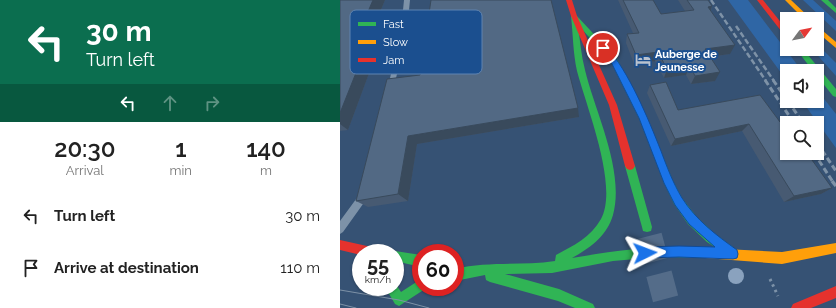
<!DOCTYPE html>
<style>
:root{--surface:#fff;--page:#f2f2f2;--text:#222;--muted:#767676}
body{margin:0;font-family:Raleway,sans-serif;background:var(--page);color:var(--text);height:100vh;display:flex;flex-direction:column;font-size:15px;white-space:nowrap}
*{box-sizing:border-box;margin:0}
p{font-size:13px;color:var(--muted)}
.icon{flex:none;width:22px;height:22px;fill:none;stroke:currentColor;stroke-width:2;stroke-linecap:round;stroke-linejoin:round}
.map{position:relative;flex:1;overflow:hidden}
.sheet{display:flex;flex-direction:column;background:var(--surface);width:340px}
.sheet>*{flex:none}
.hud{background:#0b6e4f;color:#fff;overflow:hidden}
.needle{width:26px;rotate:58deg}
.controls{position:absolute;left:440px;top:12px;display:grid;gap:8px}
.controls a{display:grid;place-items:center;width:44px;height:44px;border-radius:0px;background:var(--surface);box-shadow:0 1px 3px #0004;font-size:20px}
.speed{position:absolute;left:12px;top:244px;display:flex;gap:8px;font-size:20px;font-weight:700;text-align:center}
.speed>*{display:grid;place-content:center;width:52px;height:52px;border-radius:50%;background:var(--surface);box-shadow:0 1px 3px #0004;line-height:1}
.speed small{font-size:10px;font-weight:400}
.speed .limit{border:6px solid #d22;background:#fff;color:#111}
.pin{position:absolute;display:grid;place-items:center;width:34px;height:34px;color:#fff;margin:-17px;border:2px solid #fff;border-radius:50%;box-shadow:0 1px 4px #0007}
.me{position:absolute;width:44px;margin:-22px;rotate:87deg;stroke-linejoin:round;filter:drop-shadow(0 0 3px #0008)}
.turn{display:flex;align-items:center;gap:14px;height:84px;padding:0 20px;font-size:18px}
.turn .icon{width:52px;height:52px;stroke-width:2.5}
.turn b{display:block;font-size:28px;line-height:34px}
.lanes{display:flex;align-items:center;height:38px;padding:0 20px;background:#0003;justify-content:center;gap:20px;direction:ltr}
.lanes .off{opacity:.35}
.eta{display:flex;justify-content:space-evenly;align-items:center;height:68px;text-align:center}
.eta b{font-size:24px;font-weight:600;line-height:28px}
ul{padding:0;list-style:none}
li{display:flex;align-items:center;gap:12px;height:52px;padding:0 20px}
li div{flex:1}
li b{display:block;font-size:15px}
li em{font-style:normal}
main{display:flex;flex:1;min-height:0}
.map>svg:first-child{display:block}
.green{fill:#2f66a5}
.lines{fill:none;stroke-linecap:round;stroke-linejoin:round}
.primary-tunnel{stroke:#546c89;stroke-width:26;stroke-dasharray:26 13;stroke-linecap:butt}
.path{stroke:#7d92a8;stroke-width:3;stroke-dasharray:2.5 3.5;stroke-linecap:butt}
.lane{fill:#7d92a8;fill-rule:evenodd}
.fast{fill:#30b455;fill-rule:evenodd}
.slow{fill:#ff9f0a;fill-rule:evenodd}
.jam{fill:#e5322d;fill-rule:evenodd}
.tram{stroke:#7e92a7;stroke-width:1}
.rail-far2{stroke:#7e92a7;stroke-width:2.5;stroke-dasharray:5.5 2.5;stroke-linecap:butt}
.rail-far1{stroke:#7e92a7;stroke-width:3;stroke-dasharray:6 3;stroke-linecap:butt}
.rail{stroke:#7e92a7;stroke-width:3.5;stroke-dasharray:8 3.5;stroke-linecap:butt}
.tree{fill:#8aa2be}
.wall{fill:#475a72}
.shaded-wall{fill:#394a5c}
.building{fill:#526984;stroke:#394a5c}
.route{fill:#1a73e8;stroke:#114b97}
.labels{text-anchor:middle;stroke-width:4;stroke-linejoin:round;paint-order:stroke}
.far-poi-label{font-size:11px;font-weight:bold;fill:#fff;stroke:#1b4f8f;text-anchor:start}
.key{fill:#1b4f8f;stroke:#5f84b1;stroke-width:1}
.key-label{font-size:11px;fill:#fff}
</style>
<main>
<section class="sheet">
<div class="hud">
<div class="turn"><svg class="icon" aria-label="left" viewBox="0 0 24 24"><path d="M17 20v-9H6M10 6l-5 5 5 5"/></svg><div><b>30 m</b>Turn left</div></div>
<div class="lanes"><svg class="icon" aria-label="left" viewBox="0 0 24 24"><path d="M17 20v-9H6M10 6l-5 5 5 5"/></svg><svg class="icon off" aria-label="ahead" viewBox="0 0 24 24"><path d="M12 20V5M6 11l6-6 6 6"/></svg><svg class="icon off" aria-label="right" viewBox="0 0 24 24"><path d="M7 20v-9h11M14 6l5 5-5 5"/></svg></div>
</div>
<div class="eta">
<div><b>20:30</b><p>Arrival</p></div>
<div><b>1</b><p>min</p></div>
<div><b>140</b><p>m</p></div>
</div>
<ul>
<li><svg class="icon" aria-label="left" viewBox="0 0 24 24"><path d="M17 20v-9H6M10 6l-5 5 5 5"/></svg><div><b>Turn left</b></div><em>30 m</em></li>
<li><svg class="icon" aria-label="arrive" viewBox="0 0 24 24"><path d="M6 21V4h12l-3 4 3 4H6"/></svg><div><b>Arrive at destination</b></div><em>110 m</em></li>
</ul>
</section>
<div class="map">
<svg width="496" height="308" viewBox="0 0 496 308">
<rect width="100%" height="100%" fill="#365274"/>
<path class="green" d="M388 0H408L462 71H447V81Z
M463 0H473L496 21V31Z
M477 44 496 63V76L472 49H477Z
M477 90 496 114V148L462 101H477Z"/>
<g class="lines">
<path class="primary-tunnel" d="M309 236 328 308"/>
<path class="path" d="M430 279 438 296"/>
<path class="lane" d="M64 0H70L67 30 54 87 51 90 48 87 61 30Z
M25 190 28 191 29 194 28 197 3 232 0 234V221L22 191Z"/>
<path class="fast" d="M481 0H488L496 8V13Z
M234 14 236 15 277 59 307 118 333 181 342 198 356 216 375 234 397 250 398 254 397 258 393 259 367 242 348 224 334 204 324 183 299 118 270 60 238 25C240 40 241 55 245 70 255 112 285 171 273 215 267 236 250 248 232 258 279 250 318 245 365 248L369 249 370 253 369 257 365 258 330 257 296 259 273 261 212 273 165 274 219 289 253 304 255 308H235L218 301 150 282 146 280 145 275 115 281V269C148 261 182 266 215 261L216 255C233 246 251 237 261 219 279 186 246 106 237 71 233 53 233 34 231 16Z
M456 49H463L496 89V97L493 96 477 76V71H473Z
M290 162 293 163 295 166 312 227 311 231 307 232 303 231 302 227 285 166 287 163Z
M55 251 81 255V267L55 261V253H51Z
M81 279V287H86L85 289 59 306 55 304 45 287H55V283L61 292Z"/>
<path class="slow" d="M445 0H451L471 19H464Z
M477 26 496 42V48L477 32Z
M496 243V253L442 264 365 258 361 257 360 253 361 249 365 248 442 252Z"/>
<path class="jam" d="M226 0H232L237 16 277 105 295 166 293 169 290 170 287 169 285 166 269 105 231 16Z
M417 0H423L447 30V36H445Z
M0 240 36 248 40 249 41 253H21V255L0 250Z
M496 286V298L471 308H451L453 304Z"/>
<path class="tram" d="M0 290 59 300 89 308
M0 304 16 308"/>
<path class="rail-far2" d="M371 0 426 81
M396 26 434 81"/>
<path class="rail-far1" d="M425 80 454 123
M433 80 447 100
M448 101 463 123
M477 143 496 171
M474 153 493 182"/>
<path class="rail" d="M492 181 496 186"/>
</g>
<circle class="tree" cx="396" cy="276" r="8"/>
<path class="wall" d="M0 0H45L37 20 45 30 8 130 0 131Z
M278 0H313L321 14 345 11 338 0H368L372 6 371 11 390 54 370 57 375 81 351 84 346 75 324 78 315 61 294 64 286 43 287 34 293 33Z
M80 75 239 117 77 144 68 201 28 207 16 201Z
M310 85 338 110 440 122 492 188 481 194 444 202 402 131 331 146 307 93Z"/>
<path class="shaded-wall" d="M33 0H45L32 31 24 21Z
M372 6 369 15 368 7Z
M37 20 45 30 8 130 0 124V113Z
M395 45 390 54 361 58 365 49Z
M318 52 315 61 294 64 296 55Z
M350 66 346 75 324 78 327 69Z
M380 72 375 81 351 84 355 76Z
M238 108 239 117 77 144 68 201 58 194 68 136Z
M409 124 402 131 331 146 335 139Z
M492 188 481 194 444 202 454 196Z"/>
<path class="building" d="M0 0H33L24 21 37 20 0 113Z
M91 0H211L238 108 68 136 58 194 16 201 47 79 80 75Z
M283 0H313L321 14 354 10 347 0H368L372 6 368 7 395 45 365 49 380 72 355 76 350 66 327 69 318 52 296 55 287 34 299 33Z
M326 82 338 110 420 95 440 122 445 121 447 124V153H467L492 188 454 196 409 124 335 139 310 85Z"/>
<path class="route" d="M261 46H266C289 72 308 118 321 151 327 167 333 183 342 198 356 220 376 235 397 250L398 254 397 258 393 259 339 257 305 258 301 256 299 253 301 249 305 247 339 246 375 247 349 224 335 205 324 183 299 118 270 60 260 48Z"/>
<defs>
<symbol id="hotel-bare" viewBox="-9 -9 18 18"><path d="M-6-4.5h1.5V1H6V5H4.5V3h-9V5H-6ZM-4 0a1.8 1.8 0 1 1 3.6 0ZM.5 0V-2.5h3Q6-2.5 6 0Z" fill="#b9c2ce" stroke="#1b4f8f" stroke-width="2.5" paint-order="stroke"/></symbol>
</defs>
<g fill-rule="evenodd">
<use href="#hotel-bare" x="292" y="49" width="22" height="22"/>
</g>
<g class="labels">
<g class="far-poi-label">
<text x="315" y="58">Auberge de<tspan x="315" dy="13">Jeunesse</tspan></text>
</g>
</g>
<rect x="10" y="10" width="132" height="64" rx="6" class="key"/>
<rect x="18" y="22" width="18" height="4" fill="#30b455"/>
<rect x="18" y="40" width="18" height="4" fill="#ff9f0a"/>
<rect x="18" y="58" width="18" height="4" fill="#e5322d"/>
<g class="key-label">
<text x="43" y="28">Fast</text>
<text x="43" y="46">Slow</text>
<text x="43" y="64">Jam</text>
</g>
</svg>
<div class="controls">
<a><svg class="needle" viewBox="-14 -14 28 28"><path d="M0-13l5 13h-10z" fill="#e53935"/><path d="M0 13l5-13h-10z" fill="#767676"/></svg></a>
<a><svg class="icon" aria-label="sound" viewBox="0 0 24 24"><path d="M4 9h4l5-4v14l-5-4H4zM17 9q2 3 0 6"/></svg></a>
<a><svg class="icon" aria-label="search" viewBox="0 0 24 24"><circle cx="10" cy="10" r="6"/><path d="M15 15l6 6"/></svg></a>
</div>
<div class="speed"><div>55<small>km/h</small></div><div class="limit">60</div></div>
<div class="pin" style="left:263px;top:48px;background:#d93025"><svg class="icon" aria-label="arrive" viewBox="0 0 24 24"><path d="M6 21V4h12l-3 4 3 4H6"/></svg></div>
<svg class="me" style="left:305px;top:253px" viewBox="-20 -20 40 40"><path d="M0-17L14 15 0 8-14 15z" fill="#1a73e8" stroke="#fff" stroke-width="4"/></svg>
</div>
</main>
